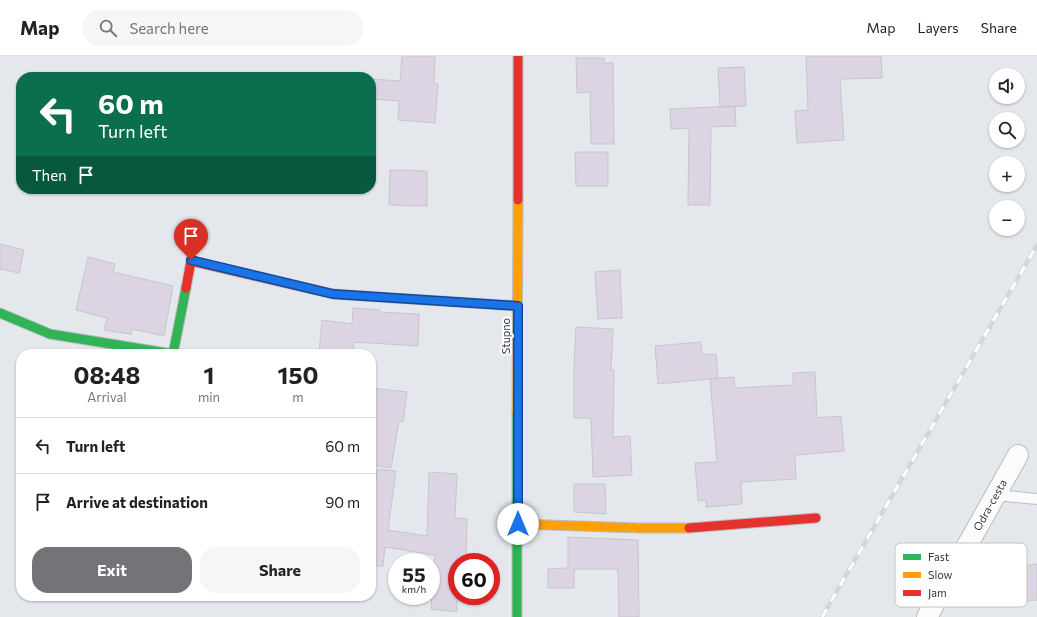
<!DOCTYPE html>
<meta charset="utf-8">
<style>
:root{--surface:#fff;--page:#f6f6f6;--text:#222;--muted:#767676;--line:#e0e0e0;--accent:#727478}
body{margin:0;font-family:Commissioner,sans-serif;background:var(--page);color:var(--text);height:100vh;display:flex;flex-direction:column;font-size:15px;white-space:nowrap}
*{box-sizing:border-box;margin:0}
p{font-size:13px;color:var(--muted)}
.icon{flex:none;width:22px;height:22px;fill:none;stroke:currentColor;stroke-width:2;stroke-linecap:round;stroke-linejoin:round}
.map{position:relative;flex:1;overflow:hidden}
.drawer{position:absolute;left:16px;top:293px;width:360px;height:252px;display:flex;flex-direction:column;background:var(--surface);border-radius:16px;box-shadow:0 1px 3px #0004}
.drawer>*{flex:none}
.guide{position:absolute;left:16px;top:16px;width:360px;height:122px;border-radius:16px;box-shadow:0 1px 3px #0004;background:#0b6e4f;color:#fff;overflow:hidden}
.controls{position:absolute;left:989px;top:12px;display:grid;gap:8px}
.controls a{display:grid;place-items:center;width:36px;height:36px;border-radius:50%;background:var(--surface);box-shadow:0 1px 3px #0004;font-size:20px}
.speed{position:absolute;left:388px;top:497px;display:flex;gap:8px;font-size:20px;font-weight:700;text-align:center}
.speed>*{display:grid;place-content:center;width:52px;height:52px;border-radius:50%;background:var(--surface);box-shadow:0 1px 3px #0004;line-height:1}
.speed small{font-size:10px;font-weight:400}
.speed .limit{border:6px solid #d22;background:#fff;color:#111}
.pin{position:absolute;display:grid;place-items:center;width:34px;height:34px;color:#fff;margin:-41px -17px;border-radius:50% 50% 50% 0;rotate:-45deg;box-shadow:0 0 4px #0007}
.pin .icon{rotate:45deg}
.me{position:absolute;width:44px;margin:-22px;rotate:0deg;stroke-linejoin:round;filter:drop-shadow(0 0 3px #0008)}
.turn{display:flex;align-items:center;gap:14px;height:84px;padding:0 16px;font-size:18px}
.turn .icon{width:52px;height:52px;stroke-width:2.5}
.turn b{display:block;font-size:28px;line-height:34px}
.then{display:flex;align-items:center;height:38px;padding:0 16px;background:#0003;gap:8px;font-size:15px}
.eta{display:flex;justify-content:space-evenly;align-items:center;height:68px;text-align:center}
.eta b{font-size:24px;font-weight:700;line-height:28px}
.action{display:flex;gap:8px;margin-top:auto;padding:8px 16px}
.action a{flex:1;height:46px;border-radius:16px;background:var(--accent);color:#fff;font-size:16px;font-weight:700;line-height:46px;text-align:center}
.action a+a{background:var(--page);color:var(--text)}
ul{padding:0;list-style:none}
li{display:flex;align-items:center;gap:12px;height:56px;padding:0 16px;border-top:1px solid var(--line)}
li div{flex:1}
li b{display:block;font-size:15px}
li em{font-style:normal}
header{display:flex;align-items:center;gap:24px;box-sizing:border-box;height:56px;padding:0 20px;background:var(--surface);border-bottom:1px solid var(--line)}
header strong{font-size:19px}
nav{display:flex;gap:22px;margin-inline-start:auto;font-size:14px}
.search{width:280px;height:36px;background:var(--page);display:flex;align-items:center;gap:10px;box-sizing:border-box;padding:0 14px;border-radius:16px;color:var(--muted);font-size:15px}
.map>svg:first-child{display:block}
.building{fill:#dcd4e3;stroke:#c6c7ca}
.lines{fill:none;stroke-linecap:round;stroke-linejoin:round}
.lane-casing{stroke:#babdc0;stroke-width:12}
.street-casing{stroke:#babdc0;stroke-width:22}
.fast-casing{stroke:#babdc0;stroke-width:11}
.slow-casing{stroke:#babdc0;stroke-width:11}
.jam-casing{stroke:#babdc0;stroke-width:11}
.lane{stroke:#fbfbfc;stroke-width:10}
.street{stroke:#fbfbfc;stroke-width:20}
.fast{stroke:#30b455;stroke-width:9}
.slow{stroke:#ff9f0a;stroke-width:9}
.jam{stroke:#e5322d;stroke-width:9}
.rail-casing{stroke:#d5d6d8;stroke-width:4.5}
.rail{stroke:#fff;stroke-width:3;stroke-dasharray:9;stroke-linecap:butt}
.route-casing{stroke:#114b97;stroke-width:10}
.route{stroke:#1a73e8;stroke-width:7}
.labels{text-anchor:middle;stroke-width:4;stroke-linejoin:round;paint-order:stroke}
.street-label{font-size:11px;fill:#34363a;stroke:#fff}
.key{fill:#fff;stroke:#c2c3c4;stroke-width:1}
.key-label{font-size:11px;fill:#34363a}
</style>
<header>
<strong>Map</strong>
<div class="search"><svg class="icon" aria-label="search" viewBox="0 0 24 24"><circle cx="10" cy="10" r="6"/><path d="M15 15l6 6"/></svg>Search here</div>
<nav><a>Map</a><a>Layers</a><a>Share</a></nav>
</header>
<div class="map">
<svg width="1037" height="561" viewBox="0 0 1037 561">
<rect width="100%" height="100%" fill="#e4e7ec"/>
<path class="building" d="M402 0H435L434 27 438 28 435 67 398 64 399 45 371 43V23L400 25Z
M806 0H881L882 22 840 23 844 84 797 87 795 55 808 54Z
M576 2H604V7H613L614 88H591L590 36 577 37Z
M744 11 746 50 720 51 718 12Z
M735 50 736 70 711 71 710 149H688L689 72 671 73 670 53Z
M575 96H608V130H576Z
M390 114 427 115V150L389 149Z
M0 188 24 194 19 217 0 213Z
M88 201 115 208 113 216 173 230 164 280 132 273 131 278 104 274 107 262 76 254Z
M620 214 622 262 598 263 595 216Z
M353 252 380 254V256L419 258 418 290 354 286 353 298H319L322 264 352 268Z
M576 271 613 273 611 314H614L613 381 630 380 632 419 593 421 591 362H574V310Z
M701 286 702 299 716 298 718 322 658 328 655 290Z
M815 316 817 362 841 360 844 395 795 399 796 423 741 426 742 448 706 451V444L698 445 695 407 717 406 710 323 734 321 735 332 793 329V317Z
M371 332 407 336 403 366 399 365 391 412 371 409Z
M377 413 396 415 388 474 427 480 429 416 457 418 455 462 467 463 466 500H457V556L431 553 435 499 385 491 383 510H371V448H373Z
M574 428H605L606 458 574 456Z
M568 481 638 484 639 561H619L618 513H574V532H548V513L568 512Z
M1037 508V544L1006 547 1002 512Z"/>
<g class="lines">
<defs>
<path id="lane" d="M996 439 1037 443"/>
<path id="street" d="M927 561 1018 399"/>
<path id="fast" d="M0 257 50 278 173 298 186 232
M517 561V357"/>
<path id="slow" d="M517 357 518 144
M518 468 639 472H689"/>
<path id="jam" d="M518 144V0
M186 232 191 205 333 238 518 250
M689 472 816 462"/>
</defs>
<use href="#lane" class="lane-casing"/>
<use href="#street" class="street-casing"/>
<use href="#fast" class="fast-casing"/>
<use href="#slow" class="slow-casing"/>
<use href="#jam" class="jam-casing"/>
<use href="#lane" class="lane"/>
<use href="#street" class="street"/>
<use href="#fast" class="fast"/>
<use href="#slow" class="slow"/>
<use href="#jam" class="jam"/>
<defs>
<path id="rail" d="M822 561 1037 189"/>
</defs>
<use href="#rail" class="rail-casing"/>
<use href="#rail" class="rail"/>
</g>
<g class="lines">
<defs>
<path id="route" d="M191 204 333 238 518 250V468"/>
</defs>
<use href="#route" class="route-casing"/>
<use href="#route" class="route"/>
</g>
<g class="labels">
<g class="street-label">
<text transform="translate(506 280) rotate(-90)" y="4">Stupno</text>
<text transform="translate(990 449) rotate(-61)" y="4">Odra-cesta</text>
</g>
</g>
<rect x="895" y="487" width="132" height="64" rx="6" class="key"/>
<rect x="903" y="498" width="18" height="6" fill="#30b455"/>
<rect x="903" y="516" width="18" height="6" fill="#ff9f0a"/>
<rect x="903" y="534" width="18" height="6" fill="#e5322d"/>
<g class="key-label">
<text x="928" y="505">Fast</text>
<text x="928" y="523">Slow</text>
<text x="928" y="541">Jam</text>
</g>
</svg>
<div class="controls">
<a><svg class="icon" aria-label="sound" viewBox="0 0 24 24"><path d="M4 9h4l5-4v14l-5-4H4zM17 9q2 3 0 6"/></svg></a>
<a><svg class="icon" aria-label="search" viewBox="0 0 24 24"><circle cx="10" cy="10" r="6"/><path d="M15 15l6 6"/></svg></a>
<a>+</a>
<a>−</a>
</div>
<div class="speed"><div>55<small>km/h</small></div><div class="limit">60</div></div>
<div class="pin" style="left:191px;top:204px;background:#d93025"><svg class="icon" aria-label="arrive" viewBox="0 0 24 24"><path d="M6 21V4h12l-3 4 3 4H6"/></svg></div>
<svg class="me" style="left:518px;top:468px" viewBox="-20 -20 40 40"><circle r="19" fill="#fff"/><path d="M0-13L10 11 0 6-10 11z" fill="#1a73e8"/></svg>
<div class="guide">
<div class="turn"><svg class="icon" aria-label="left" viewBox="0 0 24 24"><path d="M17 20v-9H6M10 6l-5 5 5 5"/></svg><div><b>60 m</b>Turn left</div></div>
<div class="then">Then<svg class="icon" aria-label="arrive" viewBox="0 0 24 24"><path d="M6 21V4h12l-3 4 3 4H6"/></svg></div>
</div>
<section class="drawer">
<div class="eta">
<div><b>08:48</b><p>Arrival</p></div>
<div><b>1</b><p>min</p></div>
<div><b>150</b><p>m</p></div>
</div>
<ul>
<li><svg class="icon" aria-label="left" viewBox="0 0 24 24"><path d="M17 20v-9H6M10 6l-5 5 5 5"/></svg><div><b>Turn left</b></div><em>60 m</em></li>
<li><svg class="icon" aria-label="arrive" viewBox="0 0 24 24"><path d="M6 21V4h12l-3 4 3 4H6"/></svg><div><b>Arrive at destination</b></div><em>90 m</em></li>
</ul>
<div class="action"><a>Exit</a><a>Share</a></div>
</section>
</div>
